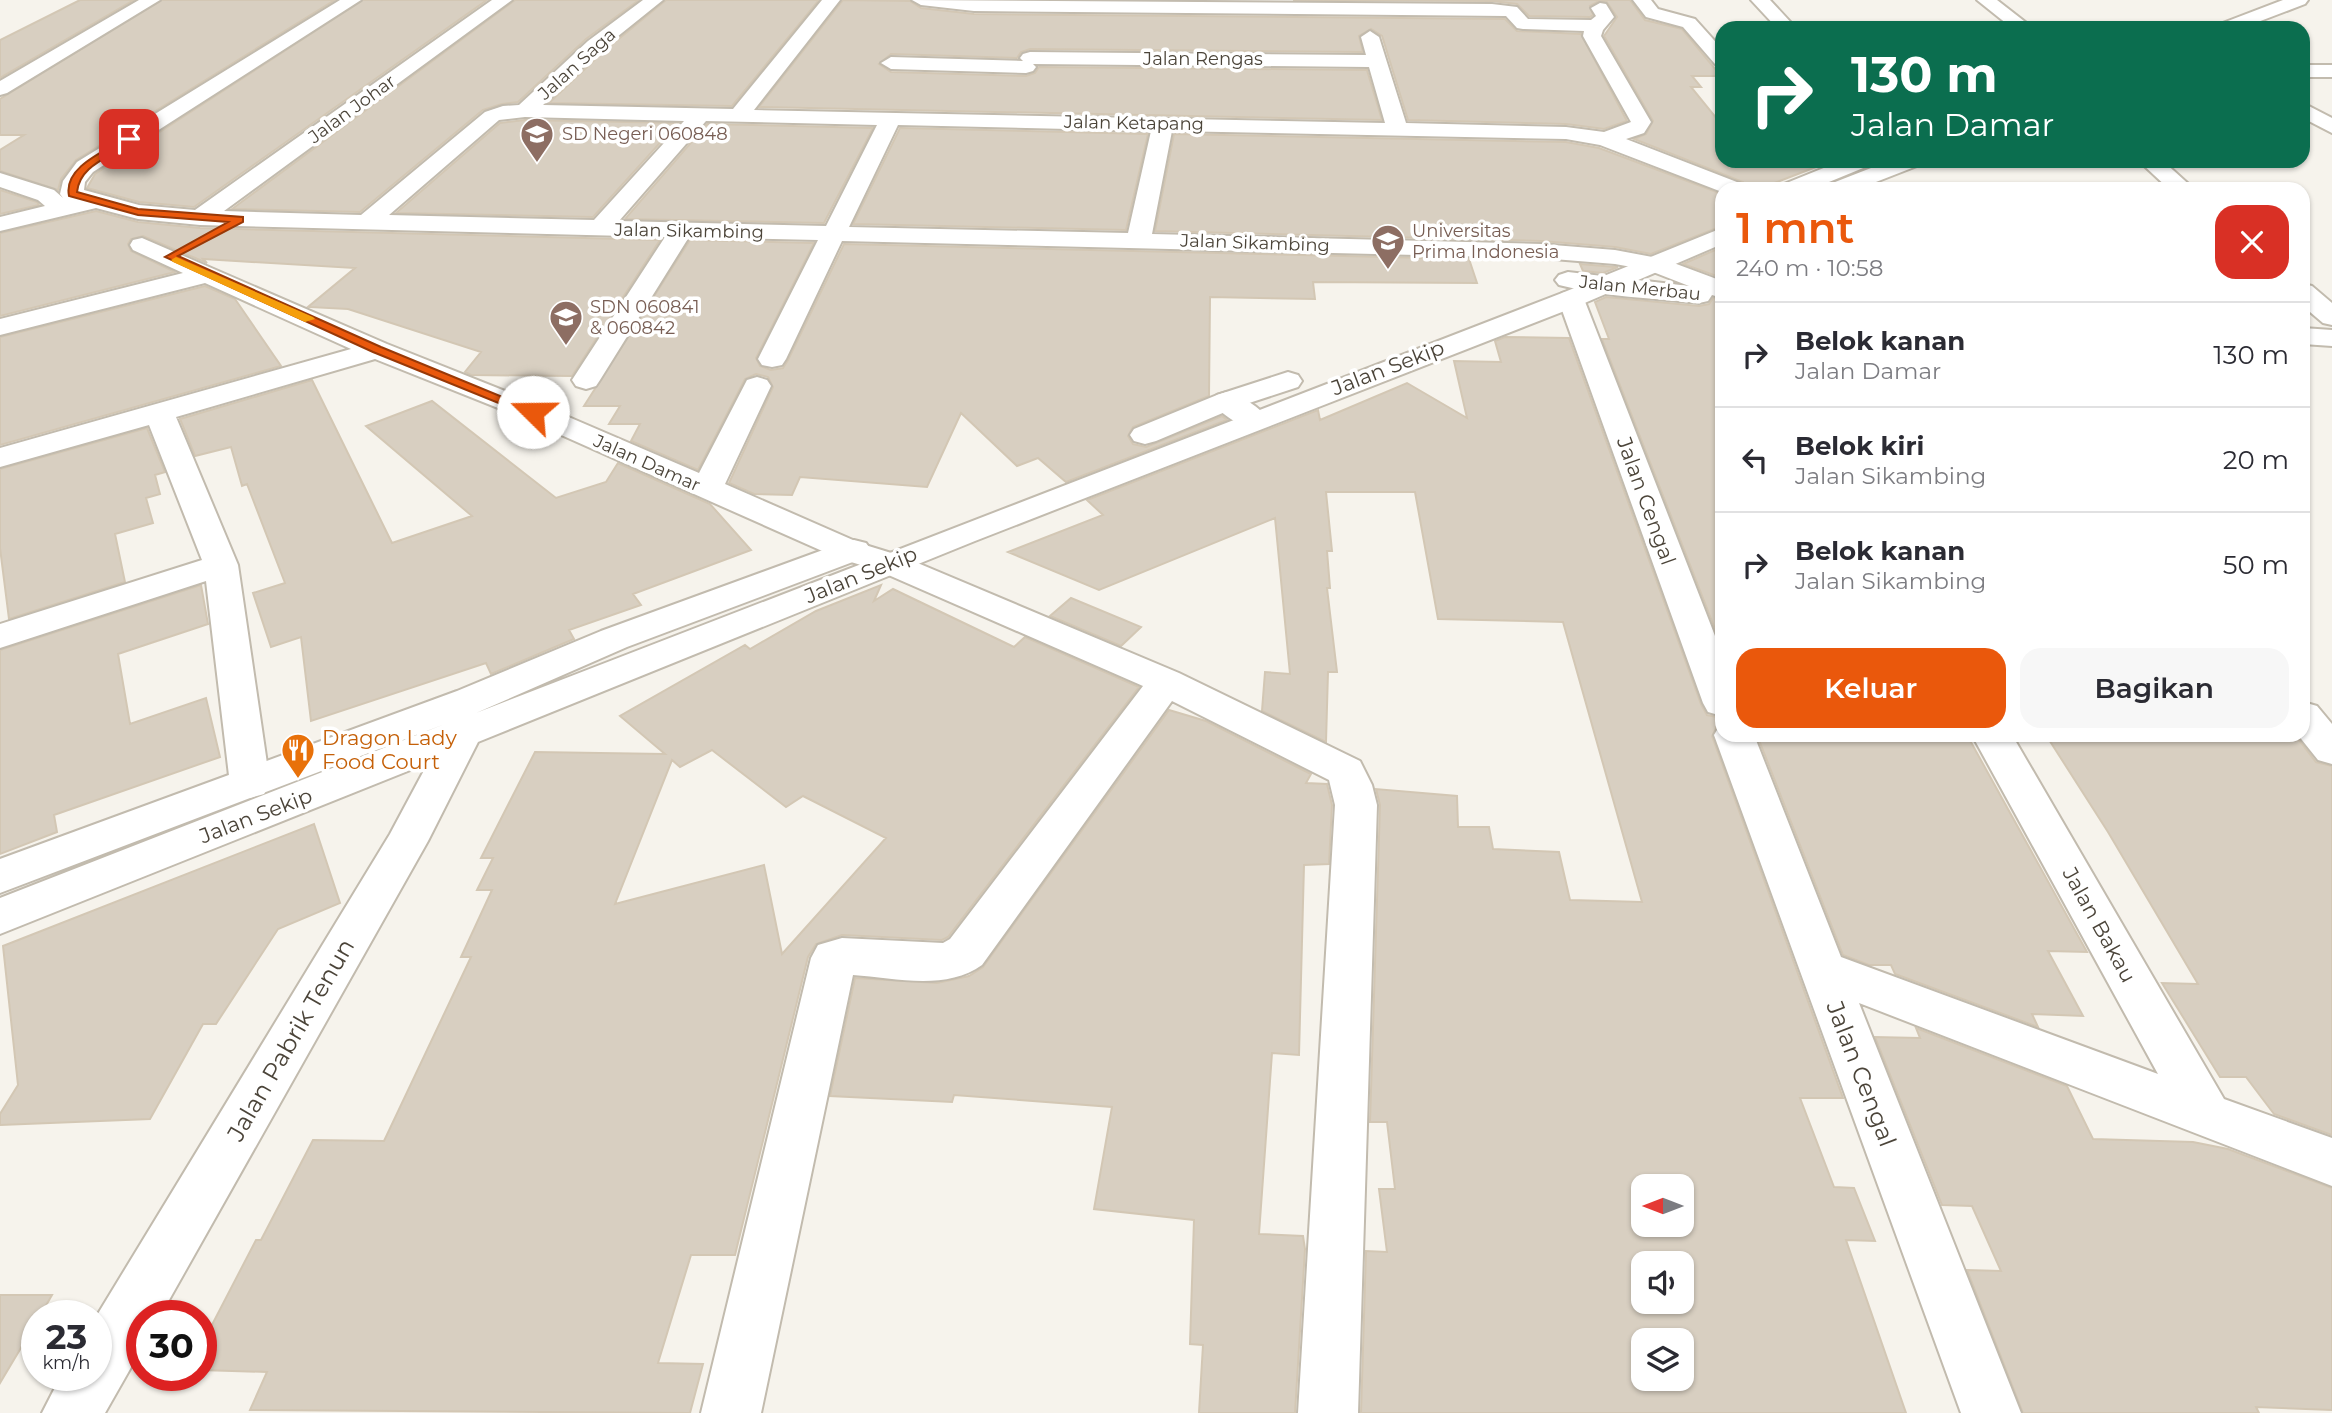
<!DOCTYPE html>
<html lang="id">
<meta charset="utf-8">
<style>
:root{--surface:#fff;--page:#f7f7f7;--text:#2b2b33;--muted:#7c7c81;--line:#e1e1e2;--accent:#ea580c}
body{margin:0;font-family:Montserrat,sans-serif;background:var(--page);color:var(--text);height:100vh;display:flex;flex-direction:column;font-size:26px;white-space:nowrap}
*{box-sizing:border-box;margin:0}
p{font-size:23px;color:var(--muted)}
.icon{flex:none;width:38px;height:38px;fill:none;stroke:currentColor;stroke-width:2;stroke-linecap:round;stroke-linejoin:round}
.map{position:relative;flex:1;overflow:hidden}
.panel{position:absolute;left:1715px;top:182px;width:595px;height:560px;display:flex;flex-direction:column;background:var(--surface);border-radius:21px;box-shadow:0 2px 5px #0004}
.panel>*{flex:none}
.hud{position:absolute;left:1715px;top:21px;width:595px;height:147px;border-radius:21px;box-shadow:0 2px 5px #0004;background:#0b6e4f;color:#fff;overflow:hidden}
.needle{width:46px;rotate:270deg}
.controls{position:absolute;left:1631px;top:1174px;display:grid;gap:14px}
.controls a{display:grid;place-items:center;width:63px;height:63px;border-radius:14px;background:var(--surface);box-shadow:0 2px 5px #0004;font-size:35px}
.speed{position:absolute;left:21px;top:1300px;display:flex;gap:14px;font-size:35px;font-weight:700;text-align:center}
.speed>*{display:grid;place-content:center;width:91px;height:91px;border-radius:50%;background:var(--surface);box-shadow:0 2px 5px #0004;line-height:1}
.speed small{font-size:18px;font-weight:400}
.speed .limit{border:10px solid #d22;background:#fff;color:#111}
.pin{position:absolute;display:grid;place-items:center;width:60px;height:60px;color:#fff;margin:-30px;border-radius:14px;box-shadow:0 4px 10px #0006}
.me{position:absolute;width:77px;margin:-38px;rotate:292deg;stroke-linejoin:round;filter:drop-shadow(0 0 5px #0008)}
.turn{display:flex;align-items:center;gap:24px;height:147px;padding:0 21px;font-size:32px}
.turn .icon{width:91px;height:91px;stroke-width:2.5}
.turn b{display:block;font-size:49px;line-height:60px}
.round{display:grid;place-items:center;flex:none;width:74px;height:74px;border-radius:21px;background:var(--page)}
.head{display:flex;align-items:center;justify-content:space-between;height:119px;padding:0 21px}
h1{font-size:42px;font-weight:600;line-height:52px;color:var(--accent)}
.primary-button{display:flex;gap:14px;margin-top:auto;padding:14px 21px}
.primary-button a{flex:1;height:80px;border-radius:21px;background:var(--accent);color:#fff;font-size:28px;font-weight:600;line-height:80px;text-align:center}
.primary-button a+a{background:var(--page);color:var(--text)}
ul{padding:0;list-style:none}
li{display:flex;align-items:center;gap:21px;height:105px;padding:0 21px;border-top:2px solid var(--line)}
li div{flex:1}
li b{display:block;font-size:26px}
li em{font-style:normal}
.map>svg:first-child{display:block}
.building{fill:#d8cfc1;stroke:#d3c7b4;stroke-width:2;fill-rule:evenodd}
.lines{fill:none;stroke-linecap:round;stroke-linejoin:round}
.minor-casing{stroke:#c2bbae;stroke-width:4}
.tertiary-casing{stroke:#c2bbae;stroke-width:4}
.minor{fill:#fff;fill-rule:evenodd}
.tertiary{fill:#fff;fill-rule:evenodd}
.route{fill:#ea580c;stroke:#983908;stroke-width:2}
.slow{fill:#f59e0b}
.labels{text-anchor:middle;stroke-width:7;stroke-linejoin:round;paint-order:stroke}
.far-street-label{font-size:18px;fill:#4b4439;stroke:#fff}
.far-education-label{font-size:18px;fill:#785e54;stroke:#fff;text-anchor:start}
.street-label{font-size:21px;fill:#4b4439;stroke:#fff}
.food-label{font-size:21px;fill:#c56008;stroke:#fff;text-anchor:start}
.near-street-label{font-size:24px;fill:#4b4439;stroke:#fff}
</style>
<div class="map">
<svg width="2332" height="1413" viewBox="0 0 2332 1413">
<rect width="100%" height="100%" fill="#f6f3ec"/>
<path class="building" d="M80 0H134L0 78V40Z
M162 0H335L76 160 61 179 58 190 0 171V150L24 135H0V99Z
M363 0H487L194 207 139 202 87 188 95 174Z
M515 0H639L586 39 518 102 502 104 483 110 360 212 232 209Z
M666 0H819L732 106 549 103 604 51Z
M843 0 910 1 921 8 974 14 1505 19 1517 31 1581 34 1627 121 1604 129 1566 124 1408 120 1382 36 1371 29 1359 36 1363 52 1030 49 1021 52 1017 58 891 54 879 64 891 72 1026 76 1035 73 1039 67 1367 70 1382 120 759 107Z
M1293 0H1630L1645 20 1682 29 1721 76H1692L1701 87H1691L1722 125V161H1824V164L1759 189H1748L1743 182 1634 139 1646 134 1653 121 1604 36 1617 17 1606 1H1599L1590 6 1593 15 1590 17 1529 16 1517 4 1492 1Z
M525 120 678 123 593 217 396 213 500 123Z
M707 124 873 128 824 223 625 219Z
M900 128 1148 134 1126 230 853 224Z
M1174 134 1566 142 1599 148 1722 194V226L1651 254 1615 247 1541 241 1155 231Z
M0 190 37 202 39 205 0 214Z
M96 211 138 222 200 228 660 240 572 376 471 375 465 372 481 352 348 309 308 307 355 268 203 259 207 263 143 236 131 239 128 244 131 251 175 272 0 316V233Z
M690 240 814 243 756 358 760 366 771 370 783 368 788 360 844 244 1469 259 1477 283 1313 282 1315 299 1210 297 1209 396 1133 427 1128 436 1133 444 1146 447 1222 416 1227 420 1066 482 1038 458 1017 466 961 413 927 487 800 477 792 495 754 494 729 483 773 387 768 377 756 374 745 379 698 470 631 441 640 424H609L620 406H584Z
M1722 247V278L1683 264Z
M1580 264 1615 267H1618L1603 273 1583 271Z
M205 286 235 299 281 366 0 445V337Z
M1606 297 1699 306 1709 304 1713 298 1722 300V647L1602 339H1609L1595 302Z
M1505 337 1569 338 1701 704 1707 715 1722 718V724H1718L1712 736 1843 1098H1800L1834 1187 1854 1188 1875 1241 1846 1240 1906 1413H1361L1366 1251 1387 1252 1379 1189H1395L1387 1122H1370L1380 805 1376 789 1457 796 1458 827H1489L1493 849 1559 852 1570 900 1642 902 1563 622 1438 619 1415 492H1326L1332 551H1327L1330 588H1327L1337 672H1328L1326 742 1262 711 1265 672 1290 674 1275 518 1099 590 1008 552 1103 515 1087 500 1318 410 1320 420 1407 383 1467 418 1454 361 1501 362 1495 341ZM1643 1186H1682V1225H1643ZM1643 1264H1682V1302H1643ZM1643 1340H1682V1379H1643Z
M312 380 392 543 472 516 366 426 432 401 556 498 606 482 618 463 710 504 751 550 633 594 641 605 569 630 574 639 491 674 486 663 311 721 301 637 271 647 253 593 285 583 247 484 242 486 231 447 195 456 180 419Z
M147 428 165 472 155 475 160 494 146 498 153 523 115 534 125 582 9 619 0 548V469Z
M201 585 208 624 118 654 130 724 206 698 220 757 54 815 57 832 0 854V650Z
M881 585 874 601 893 589 1014 647 1025 637 1139 687 948 937 942 940 842 935 816 944 808 957 735 1255H691L658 1363 703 1364 690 1413 250 1410 267 1372 201 1370V1346L256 1240H261L313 1140 384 1141 471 957H461L492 890H477L493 858H481L535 752 665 754 620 716 745 645 750 649 816 611ZM712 750 786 807 803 796 886 838 782 954 764 865 615 904 672 760 680 767Z
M1071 598 1141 627 1121 646 1050 616Z
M1169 710 1206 721 1311 774 1306 783 1327 784 1332 805 1329 864 1304 865 1299 1055 1272 1053 1259 1234 1303 1236 1305 1249 1295 1413H1199L1203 1345 1190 1344 1194 1220 1094 1209 1112 1107 954 1095 952 1102 830 1096 855 978 937 983 969 976 983 967Z
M1757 735H1967L2087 952 2048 951 2083 1016 2032 1014 2038 1027 1895 974 1891 965H1869L1843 955Z
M2046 735H2295L2316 762 2332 766V1135L2274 1114 2246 1077H2220L2162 983 2198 984 2108 832Z
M314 824 340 903 278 929 216 1024H203L150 1119 0 1125V1114L18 1085 3 946Z
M1916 1028 2067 1086 2093 1139 2193 1142 2228 1149 2332 1188V1410L2256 1407 2259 1413H2023L1967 1270 2001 1271 1972 1206 1942 1205 1875 1037 1920 1038Z
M0 1295H52L40 1316H37V1321L0 1383Z"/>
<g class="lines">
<defs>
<path id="minor" d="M139 0H160L7 93 0 95V81Z
M340 0H361L93 172 85 182 84 190 139 205 195 210 492 0H512L224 211 361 215 485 112 503 106 519 105 588 41 643 0H663L602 49 543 105 733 109 822 0H840L754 110 1385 123 1369 67 1033 64 1036 67 1033 71 1026 73 891 69 881 63 891 57 1023 61 1020 58 1023 54 1030 52 1366 55 1361 37 1370 31 1379 37 1406 123 1566 127 1604 132 1631 122 1583 36 1584 31 1523 29 1517 28 1506 16 974 11 921 5 912 0 1492 4 1517 7 1528 19 1591 20 1596 16 1591 8 1600 3 1606 4 1614 17 1603 30 1601 36 1651 122 1644 133 1626 139 1742 184 1745 189H1722V192L1600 145 1566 139 1172 131 1152 234 1541 244 1615 250 1663 259 1722 281V298L1712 295 1708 301 1699 303C1652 298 1605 297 1559 285L1555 280 1559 275 1568 272 1689 286 1648 270 1615 264 1541 258 842 241 786 359 782 365 772 367 762 365 758 359 818 240 689 237 600 380 596 386 586 389 576 386 572 380 665 237 200 225 138 219 96 208 0 231V217L45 206 38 200 0 187V173L54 190 63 198 60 194 63 181 77 162ZM525 117 684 121 594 220 389 215 499 120ZM706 121 877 125 826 226 619 221ZM898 125 1151 131 1128 233 849 227Z
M1633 0H1651L1658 9 1695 19 1722 49V66L1715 64 1683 27 1646 17Z
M1751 0H1770L1796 28H1777Z
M1977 0H1997L2033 28H2012Z
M2303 65H2332V77H2303Z
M2303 103 2332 118V133L2303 118Z
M142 238 387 344 543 406 699 473 747 380 757 377 767 380 771 386 725 484 862 544 901 556 1179 673 1360 761 1372 785 1377 805 1358 1413H1298L1335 805 1329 780 1172 701 982 965C946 991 895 978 853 975L761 1413H701L811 958 818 945 842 938 943 943 950 939 1143 686 877 570 838 558 523 418 375 359 176 417 238 565 270 784 264 794 250 798 236 794 230 784 206 581 0 648V624L202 560 149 425 0 467V448L351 349 205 283 0 335V319L183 273 133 250 130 245 133 240Z
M1571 291 1580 293 1584 299 1722 654V716L1708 712 1703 703 1558 299 1562 293Z
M2303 328 2332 330V346L2303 344Z
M1227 392C1242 396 1260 407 1269 420L1265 426C1245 431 1223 417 1212 401L1217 395Z
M2303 702 2317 706 2332 724V764L2318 760 2298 735H2303Z
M1720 725 1722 735H1754L1841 957 2158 1074 1972 735H2012L2224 1099 2332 1138V1186L1859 1003 2021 1413H1961L1714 735Z"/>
<path id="tertiary" d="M2283 0H2308L2305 4 2242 28H2217L2220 24Z
M1841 161H1871L1868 166 1812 189H1781L1784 184Z
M1889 161H1920L1917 166 1858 189H1827L1830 184Z
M2139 161H2163L2194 189H2169Z
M1722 228V244L1580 305 975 541 478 742 428 841 160 1316H142V1348L105 1413H42L61 1376H96V1317L390 834 428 763 0 934V898L445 724 0 893V859L457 691 601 631 842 543 854 540 866 543 871 550 866 557 627 647 476 713 1562 293Z
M2303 284 2312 286 2332 303V325L2323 323 2303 306Z
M1288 372 1298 375 1302 381 1298 387 1237 407 1156 441 1145 444 1134 441 1130 435 1134 429 1217 395Z"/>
</defs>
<use href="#minor" class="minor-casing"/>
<use href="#tertiary" class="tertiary-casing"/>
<use href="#minor" class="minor"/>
<use href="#tertiary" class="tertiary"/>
</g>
<path class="route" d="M126 138 134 139C114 157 80 163 77 192L138 209 243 217V222L178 256 381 347 539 412 528 415 373 352 165 257 228 222 138 215 69 196C63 167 105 151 126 138Z"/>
<path class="slow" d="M176 257 313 317 315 319 305 322 173 262 171 260Z"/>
<defs>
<symbol id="school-pin" viewBox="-11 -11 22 30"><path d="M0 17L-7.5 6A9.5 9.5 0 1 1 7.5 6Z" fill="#8d6e63" stroke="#fff"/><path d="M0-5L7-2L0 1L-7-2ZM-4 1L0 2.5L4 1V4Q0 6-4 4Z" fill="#fff"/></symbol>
<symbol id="university-pin" viewBox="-11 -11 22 30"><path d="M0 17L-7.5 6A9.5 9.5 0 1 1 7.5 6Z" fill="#8d6e63" stroke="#fff"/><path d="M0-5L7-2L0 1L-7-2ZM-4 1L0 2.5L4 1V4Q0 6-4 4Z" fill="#fff"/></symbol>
<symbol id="restaurant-pin" viewBox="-11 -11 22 30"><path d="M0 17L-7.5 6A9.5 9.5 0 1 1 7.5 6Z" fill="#e8710a" stroke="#fff"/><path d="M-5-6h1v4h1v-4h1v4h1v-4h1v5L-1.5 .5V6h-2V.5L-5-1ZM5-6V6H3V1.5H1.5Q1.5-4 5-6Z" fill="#fff"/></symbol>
</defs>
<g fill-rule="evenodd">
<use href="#school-pin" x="518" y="115" width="38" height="52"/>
<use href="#university-pin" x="1369" y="222" width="38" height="52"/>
<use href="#school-pin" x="547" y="298" width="38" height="52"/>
<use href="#restaurant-pin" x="279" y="731" width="38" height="52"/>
</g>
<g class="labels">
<g class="far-street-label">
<text x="1203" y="65">Jalan Rengas</text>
<text transform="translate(577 64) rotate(-42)" y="6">Jalan Saga</text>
<text transform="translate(352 109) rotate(-36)" y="6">Jalan Johar</text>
<text transform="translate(1134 123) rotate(1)" y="6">Jalan Ketapang</text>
<text transform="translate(689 231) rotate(1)" y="6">Jalan Sikambing</text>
<text transform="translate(1255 243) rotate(2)" y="6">Jalan Sikambing</text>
<text transform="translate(1640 288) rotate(6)" y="6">Jalan Merbau</text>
<text transform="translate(647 463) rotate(24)" y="6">Jalan Damar</text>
</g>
<g class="far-education-label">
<text x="562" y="140">SD Negeri 060848</text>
<text x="1412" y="237">Universitas<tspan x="1412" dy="21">Prima Indonesia</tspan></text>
<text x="590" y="313">SDN 060841<tspan x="590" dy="21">&amp; 060842</tspan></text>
</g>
<g class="street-label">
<text transform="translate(1388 368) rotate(-21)" y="7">Jalan Sekip</text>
<text transform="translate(1646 501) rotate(70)" y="7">Jalan Cengal</text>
<text transform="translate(861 575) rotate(-22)" y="7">Jalan Sekip</text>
<text transform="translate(256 816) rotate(-21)" y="7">Jalan Sekip</text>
<text transform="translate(2099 925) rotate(61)" y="7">Jalan Bakau</text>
</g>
<g class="food-label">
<text x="322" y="745">Dragon Lady<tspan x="322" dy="24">Food Court</tspan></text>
</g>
<g class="near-street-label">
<text transform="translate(291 1040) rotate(-60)" y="8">Jalan Pabrik Tenun</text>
<text transform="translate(1861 1074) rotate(69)" y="8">Jalan Cengal</text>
</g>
</g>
</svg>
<div class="controls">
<a><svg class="needle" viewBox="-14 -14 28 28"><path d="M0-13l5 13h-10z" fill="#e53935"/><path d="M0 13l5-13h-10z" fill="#7c7c81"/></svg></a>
<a><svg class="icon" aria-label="sound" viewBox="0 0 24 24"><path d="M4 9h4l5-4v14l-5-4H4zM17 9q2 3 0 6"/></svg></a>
<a><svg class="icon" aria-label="layers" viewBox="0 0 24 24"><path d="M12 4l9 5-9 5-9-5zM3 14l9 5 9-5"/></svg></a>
</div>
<div class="speed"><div>23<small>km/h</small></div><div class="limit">30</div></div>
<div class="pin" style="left:129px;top:139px;background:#d93025"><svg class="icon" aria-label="arrive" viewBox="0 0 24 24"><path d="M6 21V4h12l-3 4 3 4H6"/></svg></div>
<svg class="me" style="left:533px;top:412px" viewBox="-20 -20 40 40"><circle r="19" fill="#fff"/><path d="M0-13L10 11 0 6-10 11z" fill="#ea580c"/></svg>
<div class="hud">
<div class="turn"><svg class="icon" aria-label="right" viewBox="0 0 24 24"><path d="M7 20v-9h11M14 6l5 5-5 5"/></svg><div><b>130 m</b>Jalan Damar</div></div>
</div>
<section class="panel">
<div class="head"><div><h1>1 mnt</h1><p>240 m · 10:58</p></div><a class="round" style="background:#d93025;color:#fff"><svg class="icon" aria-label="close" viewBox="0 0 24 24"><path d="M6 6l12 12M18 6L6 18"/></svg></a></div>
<ul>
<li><svg class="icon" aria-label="right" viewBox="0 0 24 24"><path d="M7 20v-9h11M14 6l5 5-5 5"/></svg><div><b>Belok kanan</b><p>Jalan Damar</p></div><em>130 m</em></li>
<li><svg class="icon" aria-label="left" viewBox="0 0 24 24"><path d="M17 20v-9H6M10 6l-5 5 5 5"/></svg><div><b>Belok kiri</b><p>Jalan Sikambing</p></div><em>20 m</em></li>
<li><svg class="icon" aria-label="right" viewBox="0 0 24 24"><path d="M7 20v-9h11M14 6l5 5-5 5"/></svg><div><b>Belok kanan</b><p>Jalan Sikambing</p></div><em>50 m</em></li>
</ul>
<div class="primary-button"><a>Keluar</a><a>Bagikan</a></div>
</section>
</div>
